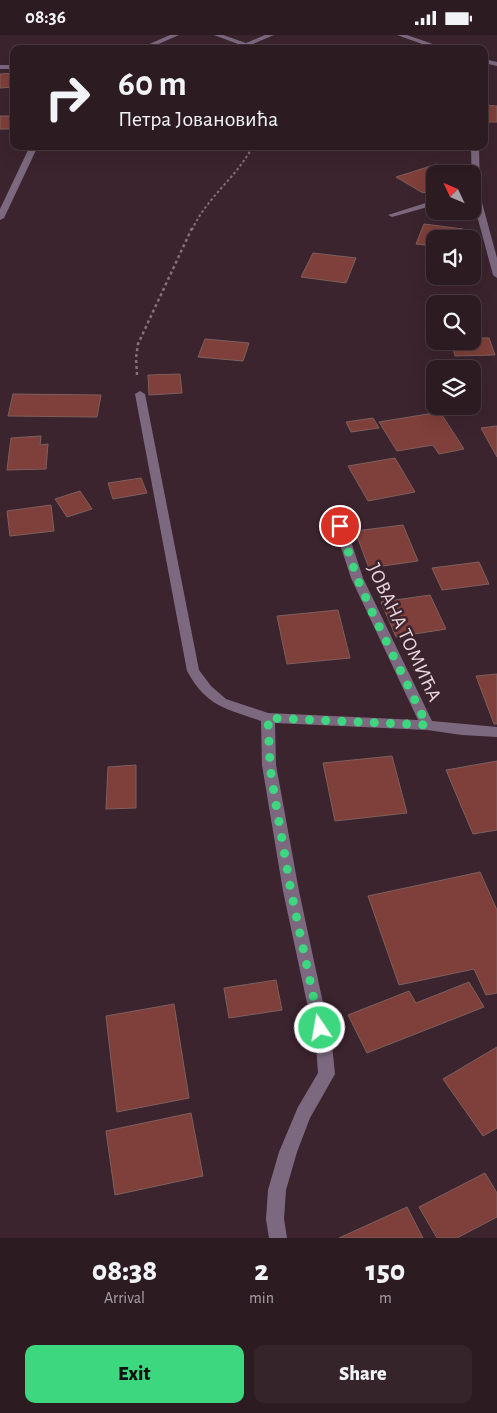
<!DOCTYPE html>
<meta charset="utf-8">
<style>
:root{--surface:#2d1b22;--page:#35242a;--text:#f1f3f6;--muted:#a7a1a5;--line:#483940;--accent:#3cd77e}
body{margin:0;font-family:"Alegreya Sans",sans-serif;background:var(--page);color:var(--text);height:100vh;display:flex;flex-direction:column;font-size:19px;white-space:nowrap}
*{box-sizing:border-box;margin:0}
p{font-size:16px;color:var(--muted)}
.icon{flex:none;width:28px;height:28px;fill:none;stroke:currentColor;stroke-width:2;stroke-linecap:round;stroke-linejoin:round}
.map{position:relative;height:1203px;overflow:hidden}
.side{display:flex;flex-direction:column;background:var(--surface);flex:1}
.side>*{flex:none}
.top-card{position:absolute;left:10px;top:10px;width:478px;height:105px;border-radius:10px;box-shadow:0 5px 20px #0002,0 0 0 1px var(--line);background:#2d1b22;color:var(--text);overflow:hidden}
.needle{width:32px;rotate:314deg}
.buttons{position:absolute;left:426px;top:130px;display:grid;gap:10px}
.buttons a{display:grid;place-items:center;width:55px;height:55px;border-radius:10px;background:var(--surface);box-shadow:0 5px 20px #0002,0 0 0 1px var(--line);font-size:25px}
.pin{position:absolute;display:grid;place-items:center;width:42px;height:42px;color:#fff;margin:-21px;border:2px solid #fff;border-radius:50%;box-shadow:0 1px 5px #0007}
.me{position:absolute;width:55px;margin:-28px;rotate:348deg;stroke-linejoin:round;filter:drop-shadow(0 0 4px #0008)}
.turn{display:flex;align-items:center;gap:18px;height:105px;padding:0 25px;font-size:22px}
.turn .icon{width:65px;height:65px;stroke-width:2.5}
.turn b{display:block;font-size:35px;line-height:42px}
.eta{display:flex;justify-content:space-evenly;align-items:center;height:85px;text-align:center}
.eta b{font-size:30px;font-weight:800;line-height:35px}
.button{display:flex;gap:10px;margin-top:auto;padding:10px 25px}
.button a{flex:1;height:58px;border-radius:10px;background:var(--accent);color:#111;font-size:20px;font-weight:800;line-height:58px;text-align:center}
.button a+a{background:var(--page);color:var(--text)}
.status{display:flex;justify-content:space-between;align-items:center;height:35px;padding:0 25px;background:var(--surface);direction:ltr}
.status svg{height:14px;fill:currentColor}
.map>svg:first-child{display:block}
.building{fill:#7f3f3a;stroke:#7e605d}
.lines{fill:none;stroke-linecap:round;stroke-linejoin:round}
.path-far1{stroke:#857078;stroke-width:2;stroke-dasharray:2.5 2.5;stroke-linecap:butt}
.path{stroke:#857078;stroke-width:2.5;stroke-dasharray:3 3;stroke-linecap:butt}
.minor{fill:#7c697f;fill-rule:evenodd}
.route{stroke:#3cd77e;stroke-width:9;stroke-dasharray:0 16.2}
.labels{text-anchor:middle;stroke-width:5;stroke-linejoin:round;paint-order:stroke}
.street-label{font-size:20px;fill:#e9d8de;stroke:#3c242e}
</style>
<div class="status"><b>08:36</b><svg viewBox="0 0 49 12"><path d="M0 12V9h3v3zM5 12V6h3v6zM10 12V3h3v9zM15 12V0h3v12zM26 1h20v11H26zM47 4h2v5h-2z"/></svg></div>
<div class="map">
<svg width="497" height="1203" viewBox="0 0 497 1203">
<rect width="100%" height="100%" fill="#3c242e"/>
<path class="building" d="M14 38V52L0 53V39Z
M484 70 497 71V87H484Z
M0 81H14L13 94H0Z
M437 129 453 139H435V154L423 158 396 142Z
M424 189 463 194 460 204H435V211L416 209Z
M313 218 356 223 346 248 301 242Z
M472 303H489L495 320 455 321 451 306H472Z
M205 304 249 308 243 326 198 322Z
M180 339 182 358 149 360 148 340Z
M13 359 101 360 97 382 8 381Z
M440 377 464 414 439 419 433 410 397 416 379 387Z
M373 383 379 393 351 397 346 387Z
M497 391V422L481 393Z
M41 401 40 410 48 409 46 434 7 435 11 403Z
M395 423 415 457 368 466 348 431Z
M141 443 147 458 113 464 108 448Z
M80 456 92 474 67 482 55 464Z
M51 470 54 496 10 501 7 476Z
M403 490 418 526 369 533 355 496Z
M479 527 489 549 442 555 432 533Z
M430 560 446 594 396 602 381 567Z
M338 575 350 623 287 629 277 581Z
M497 639V689H494L476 641Z
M392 721 407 778 335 786 323 728Z
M497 726V795L473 799 446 735Z
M136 730V773L106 774 108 732Z
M480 837 497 875V958L486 960 474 934 399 950 368 861Z
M276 945 282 975 229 983 224 953Z
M469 947 484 972 367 1018 348 980 409 956 416 968Z
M174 969 189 1063 117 1077 106 981Z
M497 1012V1093L483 1101 443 1044Z
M191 1078 203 1141 115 1160 106 1096Z
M485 1138 497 1158V1182L457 1203H437L419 1172Z
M407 1172 423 1203H339Z"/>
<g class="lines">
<path class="path-far1" d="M192 195C206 163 237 142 253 111"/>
<path class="path" d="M137 340 136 323 138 309 192 193"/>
<path class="minor" d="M170 0H179L147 14H138Z
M214 0H223L246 8 265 0H274L246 12Z
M397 0H407L447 14H436Z
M484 24 497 27V31L484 28Z
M0 30H14V34H0Z
M30 111H38L4 183 0 185V174Z
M471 111H479L480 160 497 223V243L493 240 472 162Z
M435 165V170L392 182 388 180Z
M140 356 145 359 199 635 211 651 226 664 268 678 418 685 351 543 334 491 340 487 346 491 363 543 432 686 497 692V702L462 700 427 695 275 688 276 730 299 856 332 1010 335 1039 310 1083 297 1117 286 1155 284 1184 287 1203H269L266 1184 268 1155 279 1117 298 1072 318 1038 316 1010 283 856 262 730 261 686C225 673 207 672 187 636L135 359Z"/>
</g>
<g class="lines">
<path class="route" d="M320 993 291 856 272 746 270 730 268 683 427 690 373 579 357 543 340 491"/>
</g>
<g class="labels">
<g class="street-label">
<text transform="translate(405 597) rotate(65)" y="7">ЈОВАНА ТОМИЋА</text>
</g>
</g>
</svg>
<div class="buttons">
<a><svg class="needle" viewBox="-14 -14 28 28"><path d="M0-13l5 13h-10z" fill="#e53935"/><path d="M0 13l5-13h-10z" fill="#a7a1a5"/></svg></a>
<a><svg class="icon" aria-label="sound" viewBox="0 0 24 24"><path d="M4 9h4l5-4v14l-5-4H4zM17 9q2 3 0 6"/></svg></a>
<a><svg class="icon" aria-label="search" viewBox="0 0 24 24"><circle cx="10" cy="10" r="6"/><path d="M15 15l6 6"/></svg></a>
<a><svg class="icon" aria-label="layers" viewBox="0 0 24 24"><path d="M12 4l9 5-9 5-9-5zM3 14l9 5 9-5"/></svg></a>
</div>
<div class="pin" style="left:340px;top:491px;background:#d93025"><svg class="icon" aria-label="arrive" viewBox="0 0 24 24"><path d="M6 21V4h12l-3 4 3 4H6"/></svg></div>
<svg class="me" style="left:320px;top:993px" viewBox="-20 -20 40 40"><circle r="17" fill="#3cd77e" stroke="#fff" stroke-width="3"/><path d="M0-11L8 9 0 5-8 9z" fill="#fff"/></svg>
<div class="top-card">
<div class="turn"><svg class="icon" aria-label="right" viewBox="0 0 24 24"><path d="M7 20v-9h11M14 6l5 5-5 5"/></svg><div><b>60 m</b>Петра Јовановића</div></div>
</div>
</div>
<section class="side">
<div class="eta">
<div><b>08:38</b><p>Arrival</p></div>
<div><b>2</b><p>min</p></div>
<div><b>150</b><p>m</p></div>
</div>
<div class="button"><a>Exit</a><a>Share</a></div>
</section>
